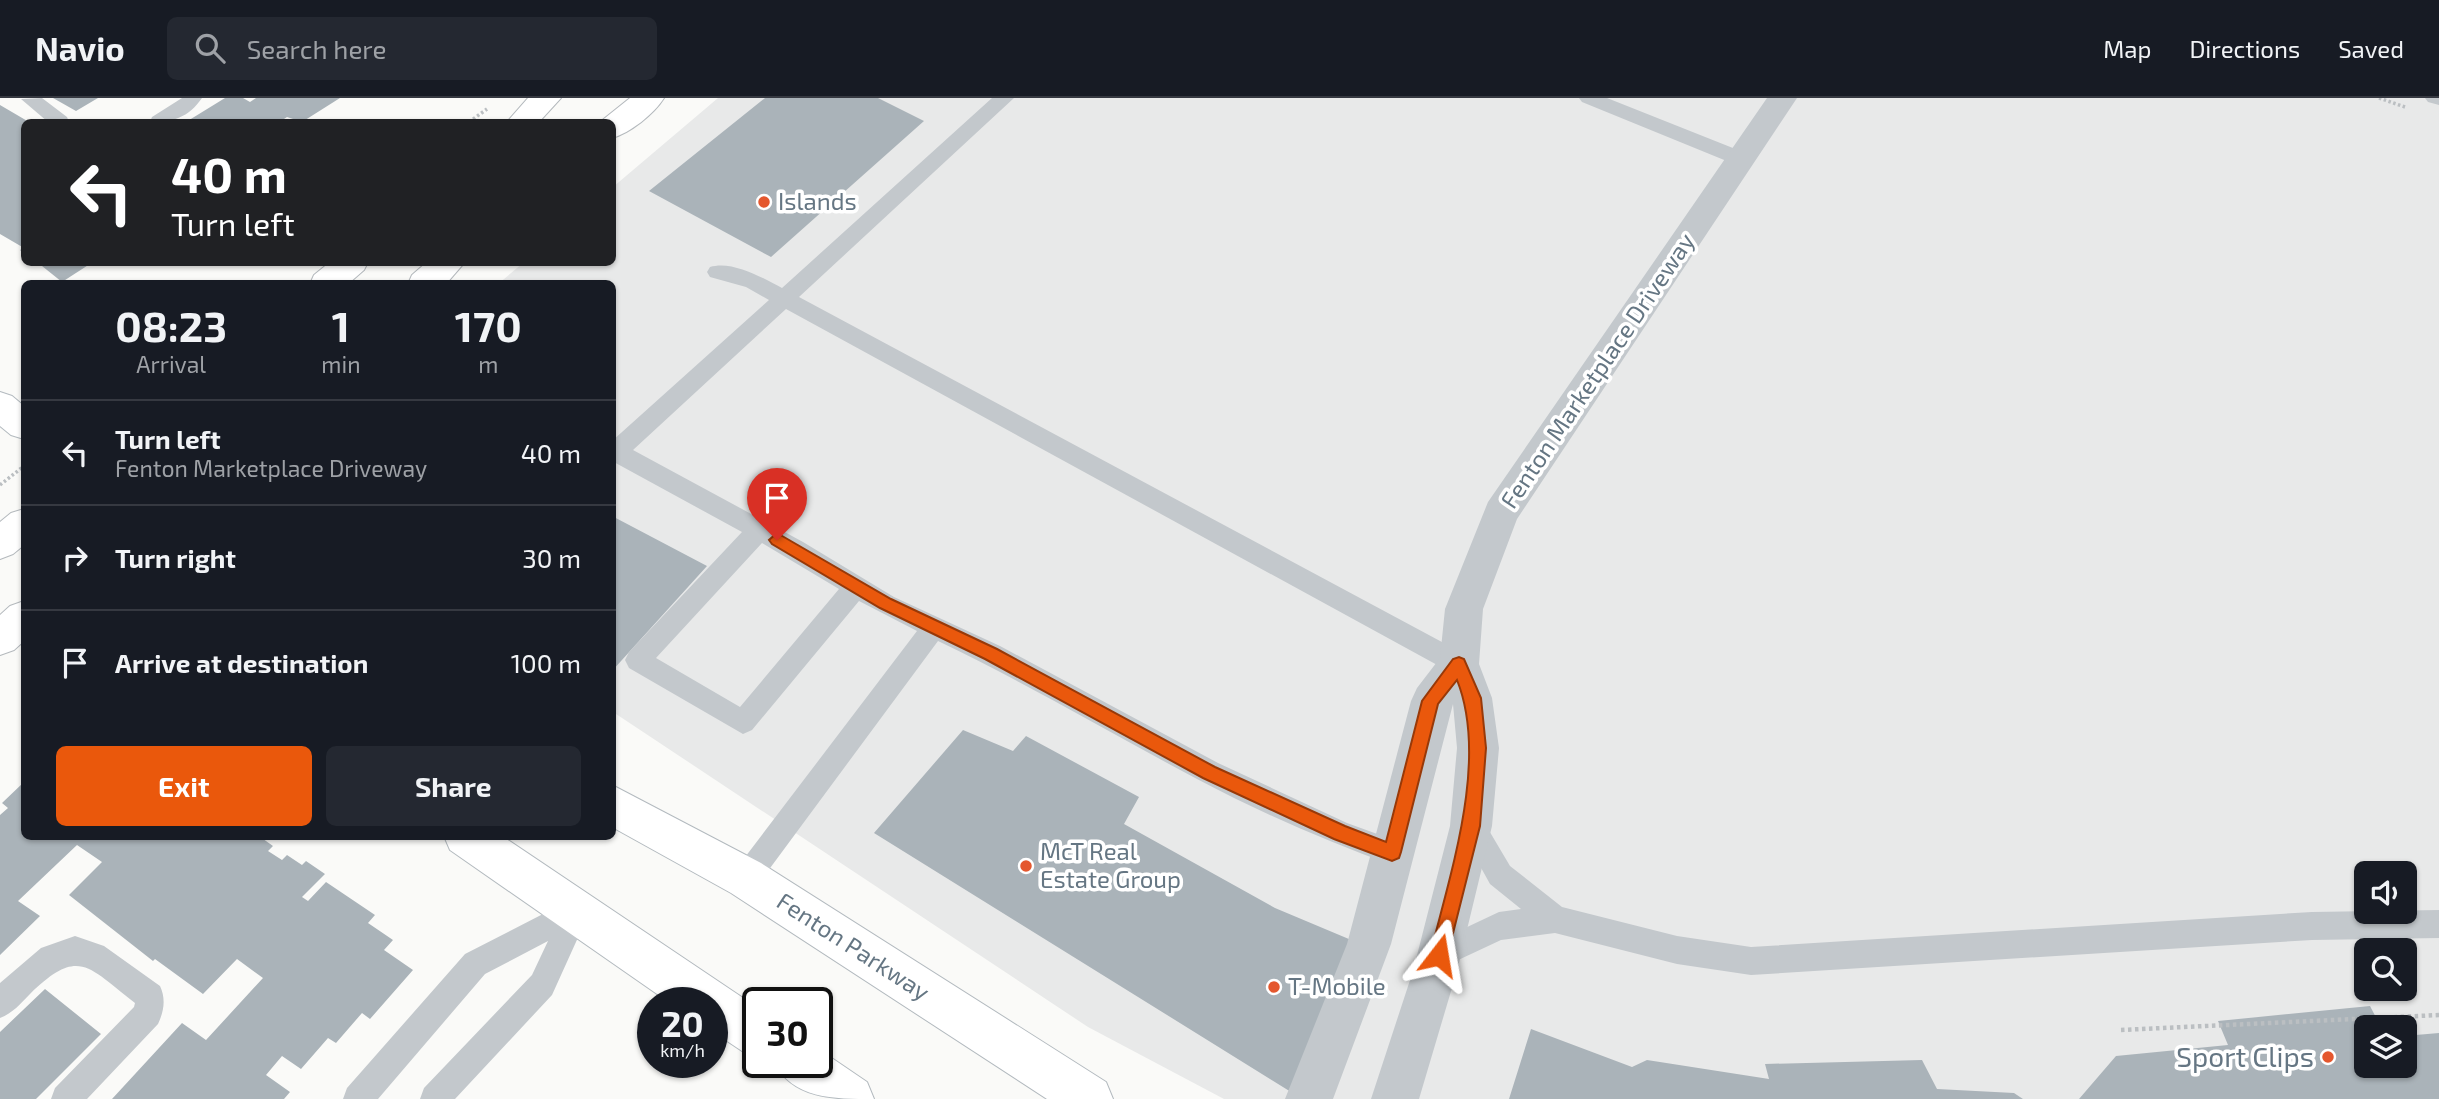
<!DOCTYPE html>
<style>
:root{--surface:#171b24;--page:#242831;--text:#f1f3f6;--muted:#9ea1a6;--line:#363941;--accent:#ea580c}
body{margin:0;font-family:"Exo 2",sans-serif;background:var(--page);color:var(--text);height:100vh;display:flex;flex-direction:column;font-size:26px;white-space:nowrap}
*{box-sizing:border-box;margin:0}
p{font-size:23px;color:var(--muted)}
.icon{flex:none;width:38px;height:38px;fill:none;stroke:currentColor;stroke-width:2;stroke-linecap:round;stroke-linejoin:round}
.map{position:relative;flex:1;overflow:hidden}
.panel{position:absolute;left:21px;top:182px;width:595px;height:560px;display:flex;flex-direction:column;background:var(--surface);border-radius:10px;box-shadow:0 2px 5px #0004}
.panel>*{flex:none}
.guide{position:absolute;left:21px;top:21px;width:595px;height:147px;border-radius:10px;box-shadow:0 2px 5px #0004;background:#202124;color:#fff;overflow:hidden}
.buttons{position:absolute;left:2354px;top:763px;display:grid;gap:14px}
.buttons a{display:grid;place-items:center;width:63px;height:63px;border-radius:10px;background:var(--surface);box-shadow:0 2px 5px #0004;font-size:35px}
.speed{position:absolute;left:637px;top:889px;display:flex;gap:14px;font-size:35px;font-weight:700;text-align:center}
.speed>*{display:grid;place-content:center;width:91px;height:91px;border-radius:50%;background:var(--surface);box-shadow:0 2px 5px #0004;line-height:1}
.speed small{font-size:18px;font-weight:400}
.speed .limit{border:4px solid #111;border-radius:10px;background:#fff;color:#111}
.pin{position:absolute;display:grid;place-items:center;width:60px;height:60px;color:#fff;margin:-72px -30px;border-radius:50% 50% 50% 0;rotate:-45deg;box-shadow:0 0 7px #0007}
.pin .icon{rotate:45deg}
.me{position:absolute;width:77px;margin:-38px;rotate:14deg;stroke-linejoin:round;filter:drop-shadow(0 0 5px #0008)}
.turn{display:flex;align-items:center;gap:24px;height:147px;padding:0 35px;font-size:32px}
.turn .icon{width:91px;height:91px;stroke-width:2.5}
.turn b{display:block;font-size:49px;line-height:60px}
.eta{display:flex;justify-content:space-evenly;align-items:center;height:119px;text-align:center}
.eta b{font-size:42px;font-weight:700;line-height:49px}
.button{display:flex;gap:14px;margin-top:auto;padding:14px 35px}
.button a{flex:1;height:80px;border-radius:10px;background:var(--accent);color:#fff;font-size:28px;font-weight:700;line-height:80px;text-align:center}
.button a+a{background:var(--page);color:var(--text)}
ul{padding:0;list-style:none}
li{display:flex;align-items:center;gap:21px;height:105px;padding:0 35px;border-top:2px solid var(--line)}
li div{flex:1}
li b{display:block;font-size:26px}
li em{font-style:normal}
header{display:flex;align-items:center;gap:42px;box-sizing:border-box;height:98px;padding:0 35px;background:var(--surface);border-bottom:2px solid var(--line)}
header strong{font-size:33px}
nav{display:flex;gap:38px;margin-inline-start:auto;font-size:24px}
.search{width:490px;height:63px;background:var(--page);display:flex;align-items:center;gap:18px;box-sizing:border-box;padding:0 24px;border-radius:10px;color:var(--muted);font-size:26px}
.map>svg:first-child{display:block}
.built{fill:#e8e9e9;fill-rule:evenodd}
.building{fill:#aab3b9}
.lines{fill:none;stroke-linecap:round;stroke-linejoin:round}
.secondary-casing{stroke:#b3babf;stroke-width:2}
.highway-casing{stroke:#b4b9bd;stroke-width:2}
.path-far1{stroke:#bbbfc2;stroke-width:3.5;stroke-dasharray:2.5 2.5;stroke-linecap:butt}
.path{stroke:#bbbfc2;stroke-width:4.5;stroke-dasharray:3.5 3.5;stroke-linecap:butt}
.lane{fill:#c3c8cc;fill-rule:evenodd}
.street{fill:#c3c8cc;fill-rule:evenodd}
.secondary{fill:#fff;fill-rule:evenodd}
.highway{fill:#fff;fill-rule:evenodd}
.route{fill:#ea580c;stroke:#983908;stroke-width:2}
.poi-dot{fill:#e4572e;stroke:#fff;stroke-width:2.5}
.labels{text-anchor:middle;stroke-width:7;stroke-linejoin:round;paint-order:stroke}
.poi-label{font-size:24px;fill:#657683;stroke:#fff;text-anchor:start}
.street-label{font-size:24px;fill:#657683;stroke:#fff}
.near-poi-label{font-size:28px;fill:#657683;stroke:#fff;text-anchor:end}
</style>
<header>
<strong>Navio</strong>
<div class="search"><svg class="icon" aria-label="search" viewBox="0 0 24 24"><circle cx="10" cy="10" r="6"/><path d="M15 15l6 6"/></svg>Search here</div>
<nav><a>Map</a><a>Directions</a><a>Saved</a></nav>
</header>
<div class="map">
<svg width="2439" height="1001" viewBox="0 0 2439 1001">
<rect width="100%" height="100%" fill="#fafaf8"/>
<path class="built" d="M718 0H2439V1001H1224L1088 929 613 614 612 186H498L523 165 612 164 613 89ZM2366 775H2404V814H2366ZM2366 852H2404V891H2366ZM2366 929H2404V968H2366Z"/>
<path class="building" d="M53 0H98L76 13Z
M225 0H243L250 4 256 0H340L302 24 287 19 284 21 290 24H186Z
M765 0H878L924 23 771 159 649 93Z
M0 7 29 24H24V156L20 152 24 150 0 136Z
M37 164H93L62 184Z
M612 418 707 468 612 573Z
M963 632 1013 653 1026 638 1139 699 1124 726 1275 810 1356 844 1291 994 874 735Z
M24 684V738H259L273 748 268 753 282 762 287 757 302 767 306 763 325 776 302 799 308 803 326 784 375 817 368 825 393 842 384 852 413 872 370 921 362 915 336 945 328 940 301 971 282 958 266 977 290 994 284 1001H112L182 925 206 942 263 880 237 861 203 896 155 861 153 863 69 797 102 764 77 747 18 803 40 818 0 857V717L8 710 2 705Z
M45 891 101 936 36 1001H0V934Z
M2370 908 2381 929H2366V968H2404V938L2439 935V1001H2079L2116 958 2228 947 2218 923Z
M1531 931 1632 969 1647 962 1769 981 1765 966 1922 962 1937 991 2014 995 2023 1001H1509Z"/>
<g class="lines">
<defs>
<path id="secondary" d="M0 294 12 298 24 308V341L11 337 0 328Z
M612 687 761 765 1106 984 1113 1001H1047L731 795 612 729Z
M444 738H502L758 910V960L742 953 712 933V905H670L450 752Z
M817 950 867 984 874 1001C833 1001 793 1001 774 964H817Z"/>
<path id="highway" d="M528 0H561L539 24H507Z
M630 0H664C654 16 630 35 612 40V24H600Z
M330 164H368L364 172 348 186H310L314 177Z
M427 164H465L446 186H408L412 177Z
M24 411V447L13 456 0 461V424L11 415Z
M24 503V543L14 552 0 557V517L10 508Z"/>
</defs>
<use href="#secondary" class="secondary-casing"/>
<use href="#highway" class="highway-casing"/>
<path class="path-far1" d="M2379 0 2405 9
M469 24 487 11
M0 387 24 368"/>
<path class="path" d="M2121 932 2439 917"/>
<path class="lane" d="M42 0 67 19 69 24H48L21 1Z
M182 0H202C188 20 173 24 150 24L152 19Z
M992 0H1014L799 199 1468 558 1472 566 1468 574 1459 577 1450 574 786 211 633 352 803 444 894 499 1000 548 1218 665 1347 725 1402 745 1406 754 1402 763 1392 767C1326 743 1259 714 1197 681 1110 635 1026 585 938 543L756 789 746 793 736 789 732 780 736 771 917 533 859 503 752 632 743 636 629 570 625 562 629 554 742 434 612 363V343L769 202 746 189 710 179 707 174 710 169C732 162 763 180 782 190ZM762 445 839 491 740 609 656 560Z
M1579 0H1607L1748 56 1751 61 1748 66H1734L1582 4Z
M2425 0H2439V7L2428 4Z
M1471 715 1481 719 1510 768 1562 809 1677 838 1751 849 2312 814 2439 812V840L2312 842 1751 877 1677 866 1555 835 1501 842 1439 871 1429 867 1425 857 1429 847 1499 814 1521 811 1490 786 1458 728 1461 719Z
M576 799 586 803 590 813 552 897 455 1001H420L424 990 532 877 548 843 485 876 378 1001H343L347 990 465 856Z
M75 838 104 848 160 888C166 901 164 913 158 926L87 1001H51L55 990 134 909 135 905C88 869 79 848 30 896 20 906 13 915 0 920V885L41 850Z"/>
<path class="street" d="M1767 0H1797L1517 421 1483 511 1479 566 1492 600 1499 650 1492 728 1457 873 1419 1001H1371L1413 873 1450 728 1457 650 1453 606 1391 846 1333 1001H1285L1347 846 1411 603 1417 590 1440 560 1445 511 1488 404Z"/>
<use href="#secondary" class="secondary"/>
<use href="#highway" class="highway"/>
</g>
<path class="route" d="M777 435 891 501 997 551 1215 669 1345 728 1386 744 1422 603 1453 561 1459 559 1464 561 1481 600 1486 650 1480 728 1446 863 1439 866 1433 863 1430 857C1450 776 1489 662 1457 582L1438 606 1401 754 1399 760 1392 763 1334 741 1203 680 985 561 880 510 772 446 769 442Z"/>
<g class="poi-dot">
<circle cx="764" cy="104" r="7"/>
<circle cx="1026" cy="768" r="7"/>
<circle cx="1274" cy="889" r="7"/>
<circle cx="2328" cy="959" r="7"/>
</g>
<g class="labels">
<g class="poi-label">
<text x="778" y="112">Islands</text>
<text x="1040" y="762">McT Real<tspan x="1040" dy="28">Estate Group</tspan></text>
<text x="1288" y="897">T-Mobile</text>
</g>
<g class="street-label">
<text transform="translate(1598 273) rotate(-56)" y="8">Fenton Marketplace Driveway</text>
<text transform="translate(853 849) rotate(33)" y="8">Fenton Parkway</text>
</g>
<g class="near-poi-label">
<text x="2314" y="969">Sport Clips</text>
</g>
</g>
</svg>
<div class="buttons">
<a><svg class="icon" aria-label="sound" viewBox="0 0 24 24"><path d="M4 9h4l5-4v14l-5-4H4zM17 9q2 3 0 6"/></svg></a>
<a><svg class="icon" aria-label="search" viewBox="0 0 24 24"><circle cx="10" cy="10" r="6"/><path d="M15 15l6 6"/></svg></a>
<a><svg class="icon" aria-label="layers" viewBox="0 0 24 24"><path d="M12 4l9 5-9 5-9-5zM3 14l9 5 9-5"/></svg></a>
</div>
<div class="speed"><div>20<small>km/h</small></div><div class="limit">30</div></div>
<div class="pin" style="left:777px;top:442px;background:#d93025"><svg class="icon" aria-label="arrive" viewBox="0 0 24 24"><path d="M6 21V4h12l-3 4 3 4H6"/></svg></div>
<svg class="me" style="left:1439px;top:857px" viewBox="-20 -20 40 40"><path d="M0-17L14 15 0 8-14 15z" fill="#ea580c" stroke="#fff" stroke-width="4"/></svg>
<div class="guide">
<div class="turn"><svg class="icon" aria-label="left" viewBox="0 0 24 24"><path d="M17 20v-9H6M10 6l-5 5 5 5"/></svg><div><b>40 m</b>Turn left</div></div>
</div>
<section class="panel">
<div class="eta">
<div><b>08:23</b><p>Arrival</p></div>
<div><b>1</b><p>min</p></div>
<div><b>170</b><p>m</p></div>
</div>
<ul>
<li><svg class="icon" aria-label="left" viewBox="0 0 24 24"><path d="M17 20v-9H6M10 6l-5 5 5 5"/></svg><div><b>Turn left</b><p>Fenton Marketplace Driveway</p></div><em>40 m</em></li>
<li><svg class="icon" aria-label="right" viewBox="0 0 24 24"><path d="M7 20v-9h11M14 6l5 5-5 5"/></svg><div><b>Turn right</b></div><em>30 m</em></li>
<li><svg class="icon" aria-label="arrive" viewBox="0 0 24 24"><path d="M6 21V4h12l-3 4 3 4H6"/></svg><div><b>Arrive at destination</b></div><em>100 m</em></li>
</ul>
<div class="button"><a>Exit</a><a>Share</a></div>
</section>
</div>
